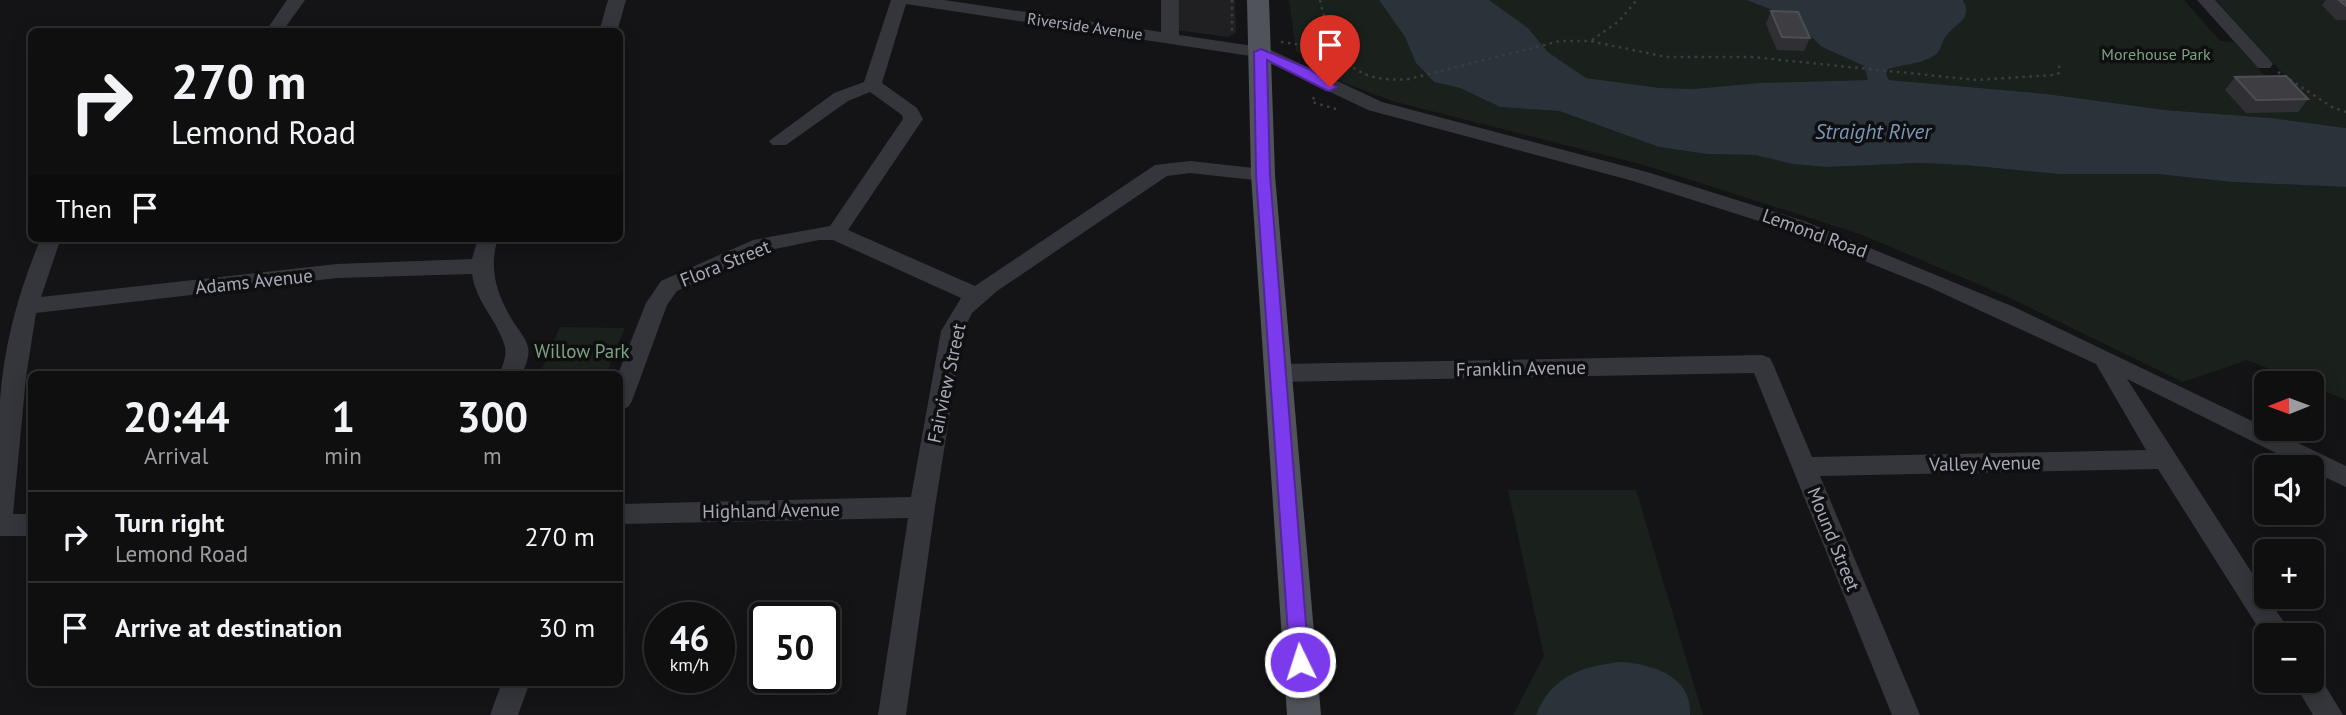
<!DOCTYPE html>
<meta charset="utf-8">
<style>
:root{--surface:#0f0f10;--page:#181819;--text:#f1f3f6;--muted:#9b9c9f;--line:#2f2f30}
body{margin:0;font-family:"PT Sans",sans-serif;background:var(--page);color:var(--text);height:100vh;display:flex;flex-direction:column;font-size:26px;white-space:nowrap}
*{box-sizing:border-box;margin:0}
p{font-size:23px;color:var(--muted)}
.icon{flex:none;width:38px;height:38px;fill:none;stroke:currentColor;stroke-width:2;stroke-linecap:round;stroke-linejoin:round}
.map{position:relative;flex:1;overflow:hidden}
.drawer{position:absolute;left:28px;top:371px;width:595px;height:315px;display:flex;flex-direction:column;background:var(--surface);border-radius:10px;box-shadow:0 4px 18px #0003,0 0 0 2px var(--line)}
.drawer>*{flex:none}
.top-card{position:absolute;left:28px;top:28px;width:595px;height:214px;border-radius:10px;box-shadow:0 4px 18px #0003,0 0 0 2px var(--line);background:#0f0f10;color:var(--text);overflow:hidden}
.needle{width:46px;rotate:269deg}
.controls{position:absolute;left:2254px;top:371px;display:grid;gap:14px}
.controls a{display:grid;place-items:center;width:70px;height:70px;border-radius:10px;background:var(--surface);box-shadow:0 4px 18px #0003,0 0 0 2px var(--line);font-size:35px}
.speed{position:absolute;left:644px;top:602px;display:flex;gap:14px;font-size:35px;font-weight:700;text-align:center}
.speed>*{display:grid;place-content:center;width:91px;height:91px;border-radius:50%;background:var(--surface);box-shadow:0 4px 18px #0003,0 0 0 2px var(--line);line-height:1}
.speed small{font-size:18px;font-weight:400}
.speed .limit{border:4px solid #111;border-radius:10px;background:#fff;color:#111}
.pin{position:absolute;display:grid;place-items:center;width:60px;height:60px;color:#fff;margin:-72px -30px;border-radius:50% 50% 50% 0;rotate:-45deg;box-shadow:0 0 7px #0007}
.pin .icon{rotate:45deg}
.me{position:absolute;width:77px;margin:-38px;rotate:356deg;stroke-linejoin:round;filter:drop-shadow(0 0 5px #0008)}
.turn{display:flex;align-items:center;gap:24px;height:147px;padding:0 28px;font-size:32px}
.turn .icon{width:91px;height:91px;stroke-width:2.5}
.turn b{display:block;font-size:49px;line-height:60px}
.then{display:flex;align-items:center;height:66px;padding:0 28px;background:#0003;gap:14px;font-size:26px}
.eta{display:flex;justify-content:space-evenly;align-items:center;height:119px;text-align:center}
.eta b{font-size:42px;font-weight:700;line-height:49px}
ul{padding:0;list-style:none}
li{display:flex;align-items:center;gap:21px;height:91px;padding:0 28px;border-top:2px solid var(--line)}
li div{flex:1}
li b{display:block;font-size:26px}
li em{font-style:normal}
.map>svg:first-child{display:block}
.built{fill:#202023}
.green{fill:#1a211c}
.water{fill:#2a333a}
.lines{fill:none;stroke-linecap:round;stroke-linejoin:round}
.path{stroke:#3b3d42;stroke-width:2.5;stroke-dasharray:2.5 4.5;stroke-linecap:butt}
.minor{fill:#35363b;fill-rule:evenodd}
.major{fill:#51535a;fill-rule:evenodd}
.wall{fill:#303034}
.building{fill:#3d3d42;stroke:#4d4e54;stroke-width:2}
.route{fill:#7c3aed;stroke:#51269a;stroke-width:2}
.labels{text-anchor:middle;stroke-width:7;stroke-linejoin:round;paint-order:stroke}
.far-street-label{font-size:16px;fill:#a6aab7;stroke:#0f0f11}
.far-park-label{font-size:16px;fill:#7ca280;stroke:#0f0f11}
.street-label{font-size:19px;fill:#a6aab7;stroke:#0f0f11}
.park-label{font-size:19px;fill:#7ca280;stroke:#0f0f11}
.water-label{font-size:21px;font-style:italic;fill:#7c97b3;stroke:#0f0f11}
</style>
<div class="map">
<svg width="2346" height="715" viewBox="0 0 2346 715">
<rect width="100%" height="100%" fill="#141416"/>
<path class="built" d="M1176 0H1235L1236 33 1228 37 1176 30Z"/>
<path class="green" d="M1289 0H1379L1405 37 1416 63 1434 82 1460 88 1500 107 1558 111 1659 147 1707 154 1755 155 1792 164 1827 167 1919 163 1964 165 2059 174H2157L2233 182 2346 187V400L2312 386V383H2304L2247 360 2183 382 2006 296 1860 234 1644 165 1392 101 1342 82 1296 51Z
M1489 0H1746L1791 17 1822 47 1864 66 1869 80 1759 83 1693 89 1660 88 1586 78 1548 52 1528 28Z
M1963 0H2184L2220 41 2234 42 2267 78H2287L2216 0H2346V128L2271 118 2165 110 2047 94 1889 80 1886 74 1888 69C1903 64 1918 65 1931 57 1942 52 1940 44 1947 35 1957 22 1973 20 1963 0Z
M560 327 625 328 606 374H540Z
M1508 490H1636L1703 715H1513L1544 656Z"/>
<path class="water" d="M1379 0H1489L1528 28 1548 52 1586 78 1660 88 1693 89 1759 83 1868 80 1864 66 1822 47 1791 17 1746 0H1963C1973 20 1957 22 1947 35 1940 44 1942 52 1932 57 1918 65 1903 64 1888 69L1886 74 1889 80 2047 94 2165 110 2271 118 2346 128V187L2233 182 2157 174H2059L1964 165 1919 163 1827 167 1792 164 1755 155 1707 154 1659 147 1559 111 1500 107 1460 88 1434 82 1416 63 1405 37Z
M1618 662C1649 663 1693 675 1690 715H1536C1552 676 1579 668 1618 662Z"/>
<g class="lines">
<path class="path" d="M1232 0V33
M1320 0C1332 54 1349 84 1409 79L1560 41H1590L1666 57H1752L1976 80 2054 75 2059 73V64
M1592 40 1618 22 1637 0
M1281 42 1303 45 1325 25
M2278 72 2332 107 2346 112
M1314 97 1312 102 1336 109"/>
<path class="minor" d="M287 0H305L282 32H265Z
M608 0H626L617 32H599Z
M891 0H944L1161 32V0H1179V35L1267 48 1382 102 1647 172 1804 221 2014 307 2346 466V487L2312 471V467H2304L2127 379 2292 635H2266V640L2158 469 1820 476 1920 715H1892L1754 373 1279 382 1271 379 1268 373 1271 367 1279 364 1762 355 1770 358 1773 364 1812 457 2146 450 2096 364 1929 287 1790 231 1633 181 1368 110 1257 57 906 4 882 83 917 108 923 119 848 230 975 286 1155 165 1190 161 1263 169 1270 170 1273 175 1270 180 1263 181 1190 173 1167 176 997 291 972 313 963 331 935 507 906 715H878L908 518 620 524V504L911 497 941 331 961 298 833 240H819L765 251 677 291 667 305 632 401 628 407 620 410 618 374 646 303 661 281 753 240 830 226 903 119 902 115 870 92 848 101 786 145H772L769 141 834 93 864 82Z
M2197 0H2215L2270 60 2273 64 2270 68H2258Z
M41 238H61L41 297 337 264 472 259 478 238H498C488 270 497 295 514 323 519 330 526 339 528 347 530 357 525 366 522 374H500C502 366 507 356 505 347 499 322 476 303 472 274L337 278 36 313 26 377 13 514H32V536H0C0 491 0 445 0 400 4 344 19 290 41 238Z
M2312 670 2317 672 2343 715H2313L2293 681H2312Z
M502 682H530L518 715H490Z"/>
<path class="major" d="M1247 0H1269L1275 175 1321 715H1287L1251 175Z"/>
</g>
<path class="wall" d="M2326 0H2346V20H2336L2322 5Z
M1771 11 1810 38 1804 51 1777 50 1766 24Z
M2235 77 2308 99 2298 112 2246 113 2225 90Z"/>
<path class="building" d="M2339 0H2346V6Z
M1771 11 1798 12 1810 38 1782 37Z
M2286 76 2308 99 2256 100 2235 77Z"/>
<path class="route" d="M1261 49 1309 69 1337 87 1330 91 1326 90 1267 60 1270 175 1309 662 1307 668 1300 671 1293 668 1290 662 1256 175 1254 52Z"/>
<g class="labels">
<g class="far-street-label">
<text transform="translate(1085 26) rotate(8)" y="6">Riverside Avenue</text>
</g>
<g class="far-park-label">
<text x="2156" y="60">Morehouse Park</text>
</g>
<g class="street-label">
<text transform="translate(1815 233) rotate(20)" y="7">Lemond Road</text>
<text transform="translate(725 263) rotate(-22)" y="7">Flora Street</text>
<text transform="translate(254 281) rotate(-6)" y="7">Adams Avenue</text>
<text transform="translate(1521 368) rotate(-1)" y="7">Franklin Avenue</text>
<text transform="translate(946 383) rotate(-78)" y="7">Fairview Street</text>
<text transform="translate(1985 463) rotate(-1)" y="7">Valley Avenue</text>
<text transform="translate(771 510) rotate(-1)" y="7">Highland Avenue</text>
<text transform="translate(1834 539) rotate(68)" y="7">Mound Street</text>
</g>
<g class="park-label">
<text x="582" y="358">Willow Park</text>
</g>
<g class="water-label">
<text x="1873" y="139">Straight River</text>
</g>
</g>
</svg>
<div class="controls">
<a><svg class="needle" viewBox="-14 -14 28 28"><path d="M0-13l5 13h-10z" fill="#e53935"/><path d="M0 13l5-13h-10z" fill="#9b9c9f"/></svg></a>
<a><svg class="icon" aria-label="sound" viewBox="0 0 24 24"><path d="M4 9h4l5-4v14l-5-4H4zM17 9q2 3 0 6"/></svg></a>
<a>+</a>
<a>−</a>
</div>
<div class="speed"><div>46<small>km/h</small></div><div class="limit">50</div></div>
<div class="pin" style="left:1330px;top:87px;background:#d93025"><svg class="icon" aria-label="arrive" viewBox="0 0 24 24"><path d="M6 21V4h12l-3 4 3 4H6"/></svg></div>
<svg class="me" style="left:1300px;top:662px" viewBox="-20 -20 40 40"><circle r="17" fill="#7c3aed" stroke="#fff" stroke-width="3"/><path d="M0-11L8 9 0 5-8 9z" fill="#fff"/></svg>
<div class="top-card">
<div class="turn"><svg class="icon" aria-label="right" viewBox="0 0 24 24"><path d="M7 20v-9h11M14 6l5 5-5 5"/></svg><div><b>270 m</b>Lemond Road</div></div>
<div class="then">Then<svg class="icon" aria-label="arrive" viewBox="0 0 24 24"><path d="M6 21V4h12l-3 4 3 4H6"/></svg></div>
</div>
<section class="drawer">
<div class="eta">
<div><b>20:44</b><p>Arrival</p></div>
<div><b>1</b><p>min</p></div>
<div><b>300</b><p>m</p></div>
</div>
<ul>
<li><svg class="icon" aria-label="right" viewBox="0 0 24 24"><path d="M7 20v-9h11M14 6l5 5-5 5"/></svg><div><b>Turn right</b><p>Lemond Road</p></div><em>270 m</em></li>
<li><svg class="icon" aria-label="arrive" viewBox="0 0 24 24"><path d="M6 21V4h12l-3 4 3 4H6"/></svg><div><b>Arrive at destination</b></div><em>30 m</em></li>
</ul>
</section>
</div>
